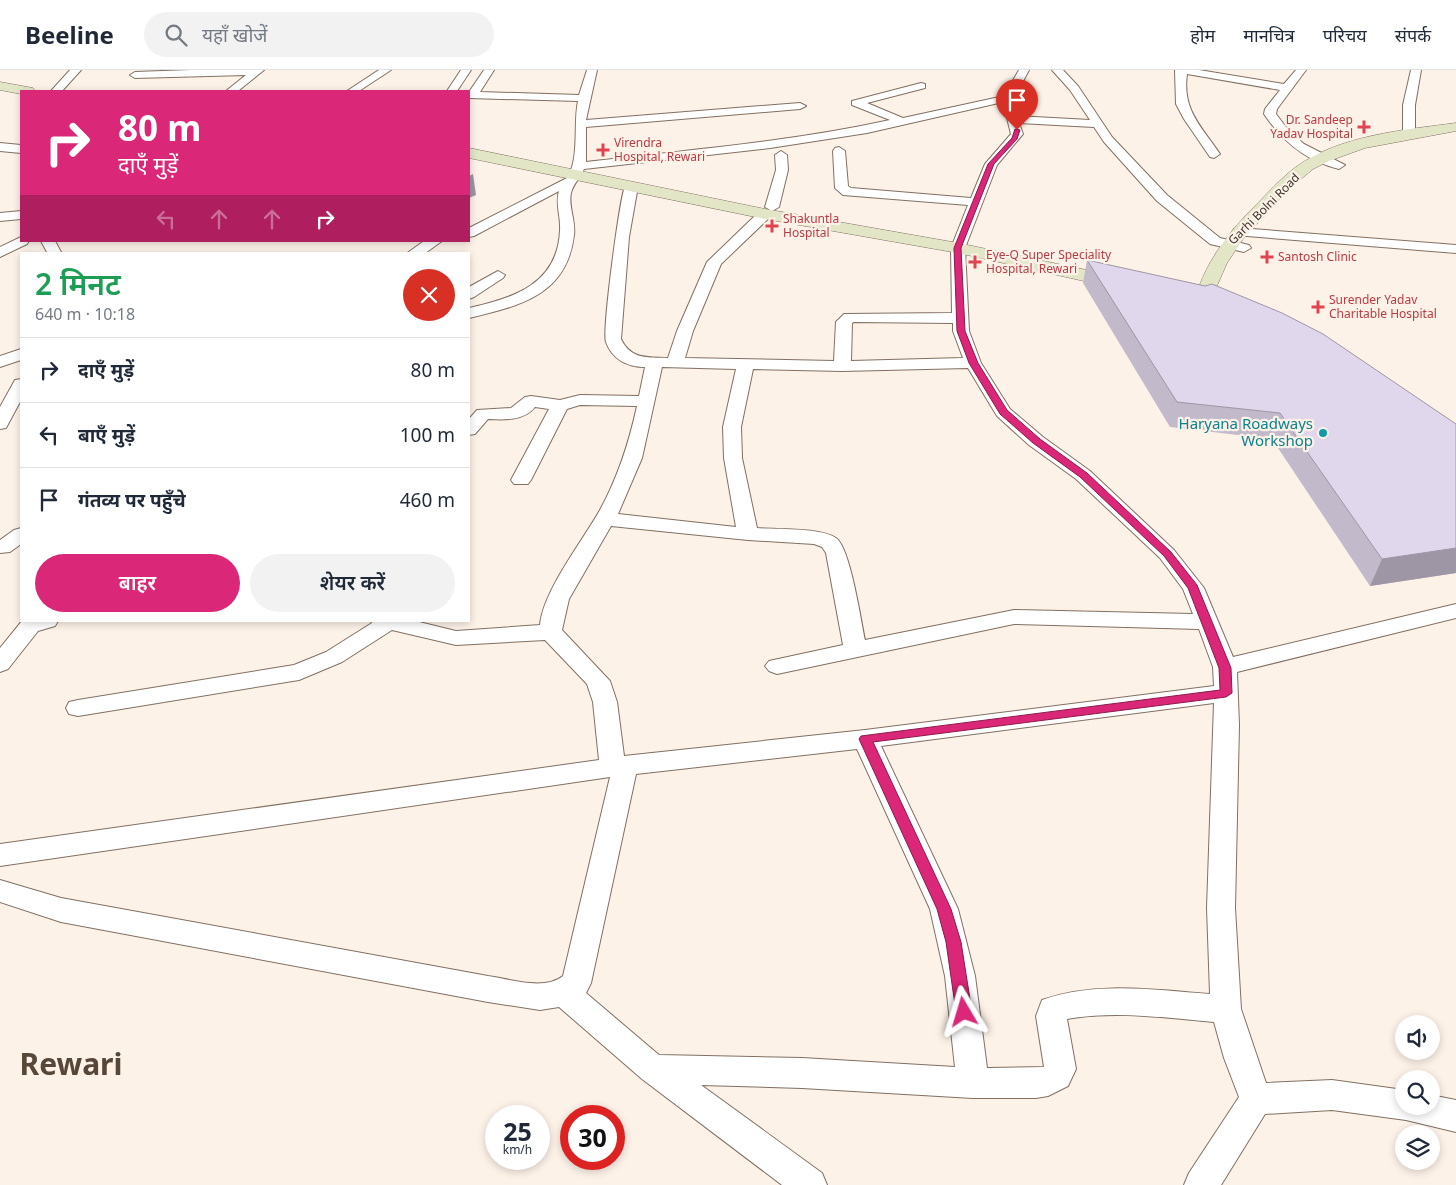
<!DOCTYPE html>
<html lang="hi">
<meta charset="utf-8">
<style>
:root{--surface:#fff;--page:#f2f2f3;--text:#1f2937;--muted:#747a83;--line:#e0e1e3;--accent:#db2777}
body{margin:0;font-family:"Noto Sans","Noto Sans Devanagari",sans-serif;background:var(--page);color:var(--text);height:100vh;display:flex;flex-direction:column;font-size:19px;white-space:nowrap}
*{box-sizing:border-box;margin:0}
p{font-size:16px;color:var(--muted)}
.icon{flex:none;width:28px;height:28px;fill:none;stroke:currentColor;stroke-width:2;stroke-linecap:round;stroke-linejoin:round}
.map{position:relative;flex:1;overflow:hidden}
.side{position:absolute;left:20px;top:182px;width:450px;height:370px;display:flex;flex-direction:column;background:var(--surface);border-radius:0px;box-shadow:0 2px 8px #0003}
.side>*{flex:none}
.hud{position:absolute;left:20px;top:20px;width:450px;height:152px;border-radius:0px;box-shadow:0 2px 8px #0003;background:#db2777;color:#fff;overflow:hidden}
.buttons{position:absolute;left:1395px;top:945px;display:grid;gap:10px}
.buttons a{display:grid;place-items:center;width:45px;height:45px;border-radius:50%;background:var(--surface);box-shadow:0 2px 8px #0003;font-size:25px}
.speed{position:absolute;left:485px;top:1035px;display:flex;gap:10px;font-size:25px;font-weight:700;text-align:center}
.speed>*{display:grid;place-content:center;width:65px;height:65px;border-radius:50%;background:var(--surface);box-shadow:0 2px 8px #0003;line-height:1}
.speed small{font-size:12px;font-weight:400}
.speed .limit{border:8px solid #d22;background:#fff;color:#111}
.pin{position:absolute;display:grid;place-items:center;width:42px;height:42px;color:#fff;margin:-51px -21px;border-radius:50% 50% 50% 0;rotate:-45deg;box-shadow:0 0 5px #0007}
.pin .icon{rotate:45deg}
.me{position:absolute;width:55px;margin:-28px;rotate:353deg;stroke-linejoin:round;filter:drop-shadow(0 0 4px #0008)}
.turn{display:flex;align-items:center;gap:18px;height:105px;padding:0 15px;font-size:22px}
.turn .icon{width:65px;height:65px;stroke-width:2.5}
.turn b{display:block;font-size:35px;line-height:42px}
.lanes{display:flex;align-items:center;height:48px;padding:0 15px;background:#0003;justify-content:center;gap:25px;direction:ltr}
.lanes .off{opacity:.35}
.round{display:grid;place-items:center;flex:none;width:52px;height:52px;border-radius:26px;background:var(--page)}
.summary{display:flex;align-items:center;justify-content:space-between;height:85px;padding:0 15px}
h1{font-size:30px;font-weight:600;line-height:38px;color:#1e9e55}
.action{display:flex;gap:10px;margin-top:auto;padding:10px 15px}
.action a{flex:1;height:58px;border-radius:30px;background:var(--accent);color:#fff;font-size:20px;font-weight:600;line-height:58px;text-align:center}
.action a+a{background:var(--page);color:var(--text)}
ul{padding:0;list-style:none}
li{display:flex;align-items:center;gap:15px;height:65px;padding:0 15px;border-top:1px solid var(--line)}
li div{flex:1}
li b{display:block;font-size:19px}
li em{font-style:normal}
header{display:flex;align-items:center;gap:30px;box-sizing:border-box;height:70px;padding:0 25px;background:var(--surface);border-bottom:1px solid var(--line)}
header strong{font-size:24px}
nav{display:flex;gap:28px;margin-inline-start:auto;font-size:18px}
.search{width:350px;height:45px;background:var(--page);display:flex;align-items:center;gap:12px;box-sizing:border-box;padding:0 18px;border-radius:28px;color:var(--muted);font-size:19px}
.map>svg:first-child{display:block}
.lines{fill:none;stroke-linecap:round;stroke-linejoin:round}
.street-casing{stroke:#817062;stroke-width:2}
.secondary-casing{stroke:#817062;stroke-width:1}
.street{fill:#fff;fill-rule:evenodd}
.secondary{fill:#e2e6c7;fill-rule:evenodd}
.wall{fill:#c2b9cb}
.shaded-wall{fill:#9e96a5}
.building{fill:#e1d7ec;stroke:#9e96a5}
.route{fill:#db2777;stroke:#8e194d}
.health-dot{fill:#e0444e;stroke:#fdf2e8;stroke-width:2}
.culture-dot{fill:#0f9aa8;stroke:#fdf2e8;stroke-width:2}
.labels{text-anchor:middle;stroke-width:4.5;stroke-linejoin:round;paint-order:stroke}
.far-health-label{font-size:12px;fill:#be3a42;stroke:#fdf2e8;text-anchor:start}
.far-street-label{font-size:12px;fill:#3c352e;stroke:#fdf2e8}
.culture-label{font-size:15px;fill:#0d838f;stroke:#fdf2e8;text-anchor:end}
.near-town-label{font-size:30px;font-weight:bold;fill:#574739;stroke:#fdf2e8}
</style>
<header>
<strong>Beeline</strong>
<div class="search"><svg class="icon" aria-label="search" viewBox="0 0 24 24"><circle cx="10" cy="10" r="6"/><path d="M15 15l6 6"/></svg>यहाँ खोजें</div>
<nav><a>होम</a><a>मानचित्र</a><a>परिचय</a><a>संपर्क</a></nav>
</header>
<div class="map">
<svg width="1456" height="1115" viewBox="0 0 1456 1115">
<rect width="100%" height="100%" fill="#fdf2e8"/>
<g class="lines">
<defs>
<path id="street" d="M70 0H81L62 21H51Z
M191 0H264L238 21H226L246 5 135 8 130 5 135 2Z
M379 0H391L359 21H347Z
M461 0H471L457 21H447Z
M484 0H494L480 22 579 25 587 0H597L586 50 800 33 806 36 800 39 586 57V92C687 80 790 72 890 50L852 35V31L921 13 925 14V18L867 33 903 48 1004 26 1019 0H1029L1014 28 1016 46 1090 50 1070 20 1052 0H1063L1078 16 1112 67 1167 125 1220 168 1249 175 1251 178 1244 182 1210 174 1157 131 1104 72 1094 57 1019 53 1023 64 997 95 965 178 969 261 981 293 1010 339 1043 367 1090 401 1174 480 1204 518 1233 587 1456 534V548L1237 602 1239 655 1235 838 1241 939 1266 1013 1332 1010 1404 1020V1036H1431V1025L1456 1030V1062L1406 1050 1332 1040 1265 1044 1221 1115H1184L1189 1103 1239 1027 1224 988 1214 952C1166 948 1115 940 1067 949L1076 999 1068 1016 1048 1026 1036 1028H973L802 1018 701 1015 822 1103 827 1115H782L642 1009 559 937 540 940 488 932 61 852 0 832V810L61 828 488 906C510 909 544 921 563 906L610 707 0 796V774L599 690 593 632 587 614 545 570 456 575 392 560 342 592 299 610 78 646 69 644 66 638 69 632 78 630 294 595 326 582 372 553 371 551H415L456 561 540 555C543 521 582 472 600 440 618 407 629 373 637 336L580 335 567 339 531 410 528 414H514L511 410 549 339 535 337C524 351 504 350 488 349L475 364 469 365V349L477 340 511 338 525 327 531 326 560 330 580 325 639 326 645 297C627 297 612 289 606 272 602 261 620 124 626 113H636L638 116 629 167 621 269C631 290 648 287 668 288L677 261 707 192 760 141H770L772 144 770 147 721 194 693 261 685 288 834 291 836 252 844 244 952 243 951 178 968 135 843 125 835 118 833 81 835 78 839 77 845 81 848 116 851 118 971 128 985 94 1011 64 1003 32 867 63 770 78 584 99C581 107 573 114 571 123 568 136 576 151 574 165 567 225 520 236 469 248V238C514 228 558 214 560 160 561 147 555 134 559 121L474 166 469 167V158L567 108C580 89 573 54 578 31L469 28V22ZM854 252 953 253V261L963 288 851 291 852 253ZM662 297 736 299 723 357 724 388 736 457 618 444 642 388ZM968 298 997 346 1029 375 1076 409 1160 488 1183 519 1193 544 1014 540 865 570C861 551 850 477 836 468 819 457 778 460 757 458L742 388 741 357 753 299 842 301ZM611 456 748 470 814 474 822 477 826 483 843 575 769 591 765 596 769 601 777 604 1014 554 1199 559 1213 597 1214 616 865 660 624 686 617 632 610 611 562 560 569 529ZM1214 633 1207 838 1210 924C1154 920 1096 911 1042 930L1036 946 1044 997 987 998 975 906 958 839 881 676ZM857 679 930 839 945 906 955 997 802 988 659 985 586 923 591 913 636 704Z
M1175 0H1199L1284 14 1296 0H1306L1277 39 1276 44 1289 61 1304 74 1345 95 1339 99C1306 91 1283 72 1264 44L1265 39 1280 20 1187 4C1182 40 1201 56 1220 84L1214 88 1210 87 1184 49 1176 34Z
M1411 0H1421L1415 35V65L1409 69 1403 65V35Z
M0 73 21 75V83L0 81Z
M781 81 787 85 788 100 779 137 772 141 765 137 776 100 775 85Z
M21 141V149L0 151V143Z
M1239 158 1456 175V183L1234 165 1232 162 1234 159Z
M21 167V171H29L27 174 0 187V177Z
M41 171H55L62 184H48Z
M424 171H442L424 184H406Z
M498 201 505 205 503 208 474 227 469 229V217Z
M21 279V290L0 297V286Z
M21 309V330L6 358 0 359V337L15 310Z
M21 458V474L10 482 0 483V470L14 460Z
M22 551H58L55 556 38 561 8 599 0 602V578Z"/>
<path id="secondary" d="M0 12 33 18 35 21H21V24L0 20Z
M1456 53V61L1365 78 1329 91 1313 99 1288 120 1243 169 1227 193 1216 218H1202L1200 214C1212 184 1231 160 1254 137 1268 123 1280 109 1296 97 1340 65 1404 60 1456 53Z
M469 78 765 139 958 173 1120 207 1127 209 1129 213 1127 217 1120 219 958 183 765 149 469 88Z"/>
</defs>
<use href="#street" class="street-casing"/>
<use href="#secondary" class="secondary-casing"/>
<use href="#street" class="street"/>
<use href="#secondary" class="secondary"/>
</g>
<path class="wall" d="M1087 190 1456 354V503L1370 516 1272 369 1170 357 1083 213Z"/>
<path class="shaded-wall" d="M473 104 476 125 469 128V106Z
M1456 478V503L1370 516 1382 489Z"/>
<path class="building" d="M1087 190 1205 216 1212 214 1282 243 1323 264 1456 354V478L1382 489 1280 343 1177 332Z"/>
<path class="route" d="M1015 59 1020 60 1017 69 994 94 961 178 965 261 978 293 1007 340 1040 369 1087 403 1171 482 1197 515 1231 598 1232 623 1226 627 873 672 951 839 961 872 972 942 970 946 964 948 959 946 956 942 946 872 937 839 859 669 861 666 1220 620 1219 598 1188 518 1164 486 1080 407 1033 373 1000 344 969 293 957 261 954 178 988 94 1012 68Z"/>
<g class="health-dot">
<path d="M1361.5 49.5h5v5h5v5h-5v5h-5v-5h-5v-5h5z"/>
<path d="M600.5 72.5h5v5h5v5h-5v5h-5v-5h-5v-5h5z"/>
<path d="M769.5 148.5h5v5h5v5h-5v5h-5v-5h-5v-5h5z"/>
<path d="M1264.5 179.5h5v5h5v5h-5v5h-5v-5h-5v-5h5z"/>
<path d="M972.5 184.5h5v5h5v5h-5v5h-5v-5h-5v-5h5z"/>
<path d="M1315.5 229.5h5v5h5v5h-5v5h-5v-5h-5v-5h5z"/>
</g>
<circle class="culture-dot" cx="1323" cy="363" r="5"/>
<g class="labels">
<g class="far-health-label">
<text x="1353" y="54" text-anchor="end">Dr. Sandeep<tspan x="1353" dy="14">Yadav Hospital</tspan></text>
<text x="614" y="77">Virendra<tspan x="614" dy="14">Hospital, Rewari</tspan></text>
<text x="783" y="153">Shakuntla<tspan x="783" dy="14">Hospital</tspan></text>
<text x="986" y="189">Eye-Q Super Speciality<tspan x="986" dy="14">Hospital, Rewari</tspan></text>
<text x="1278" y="191">Santosh Clinic</text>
<text x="1329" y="234">Surender Yadav<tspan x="1329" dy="14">Charitable Hospital</tspan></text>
</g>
<g class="far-street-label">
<text transform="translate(1264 139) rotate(-45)" y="4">Garhi Bolni Road</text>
</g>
<g class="culture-label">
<text x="1313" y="359">Haryana Roadways<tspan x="1313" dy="17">Workshop</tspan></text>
</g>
<g class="near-town-label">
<text x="71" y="1005">Rewari</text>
</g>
</g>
</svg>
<div class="buttons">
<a><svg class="icon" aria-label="sound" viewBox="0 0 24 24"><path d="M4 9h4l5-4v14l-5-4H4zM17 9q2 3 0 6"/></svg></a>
<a><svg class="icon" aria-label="search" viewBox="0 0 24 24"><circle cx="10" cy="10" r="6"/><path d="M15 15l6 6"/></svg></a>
<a><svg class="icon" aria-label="layers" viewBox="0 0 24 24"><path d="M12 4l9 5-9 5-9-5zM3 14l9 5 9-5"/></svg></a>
</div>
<div class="speed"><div>25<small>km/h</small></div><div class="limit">30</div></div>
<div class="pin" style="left:1017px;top:60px;background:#d93025"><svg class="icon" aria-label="arrive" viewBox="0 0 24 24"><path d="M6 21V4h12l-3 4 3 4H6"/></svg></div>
<svg class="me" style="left:964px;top:942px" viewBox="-20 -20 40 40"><path d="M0-17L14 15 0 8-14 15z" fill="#db2777" stroke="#fff" stroke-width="4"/></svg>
<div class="hud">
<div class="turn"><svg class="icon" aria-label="right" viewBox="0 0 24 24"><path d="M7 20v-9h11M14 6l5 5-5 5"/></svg><div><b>80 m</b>दाएँ मुड़ें</div></div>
<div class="lanes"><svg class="icon off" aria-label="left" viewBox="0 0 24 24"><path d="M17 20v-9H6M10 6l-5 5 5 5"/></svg><svg class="icon off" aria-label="ahead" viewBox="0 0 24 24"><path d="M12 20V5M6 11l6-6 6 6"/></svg><svg class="icon off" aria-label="ahead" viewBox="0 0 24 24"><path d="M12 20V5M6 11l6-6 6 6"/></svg><svg class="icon" aria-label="right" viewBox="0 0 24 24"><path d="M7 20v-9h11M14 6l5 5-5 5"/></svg></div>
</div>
<section class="side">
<div class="summary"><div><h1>2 मिनट</h1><p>640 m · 10:18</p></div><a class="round" style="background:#d93025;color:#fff"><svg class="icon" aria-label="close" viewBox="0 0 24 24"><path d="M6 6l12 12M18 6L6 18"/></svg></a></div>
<ul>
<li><svg class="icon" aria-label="right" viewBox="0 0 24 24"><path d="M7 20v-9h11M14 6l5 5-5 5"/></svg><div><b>दाएँ मुड़ें</b></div><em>80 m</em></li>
<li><svg class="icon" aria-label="left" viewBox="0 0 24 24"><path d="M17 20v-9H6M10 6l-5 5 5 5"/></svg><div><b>बाएँ मुड़ें</b></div><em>100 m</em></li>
<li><svg class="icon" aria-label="arrive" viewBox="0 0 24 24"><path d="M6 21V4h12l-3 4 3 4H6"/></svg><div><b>गंतव्य पर पहुँचे</b></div><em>460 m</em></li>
</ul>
<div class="action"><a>बाहर</a><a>शेयर करें</a></div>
</section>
</div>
